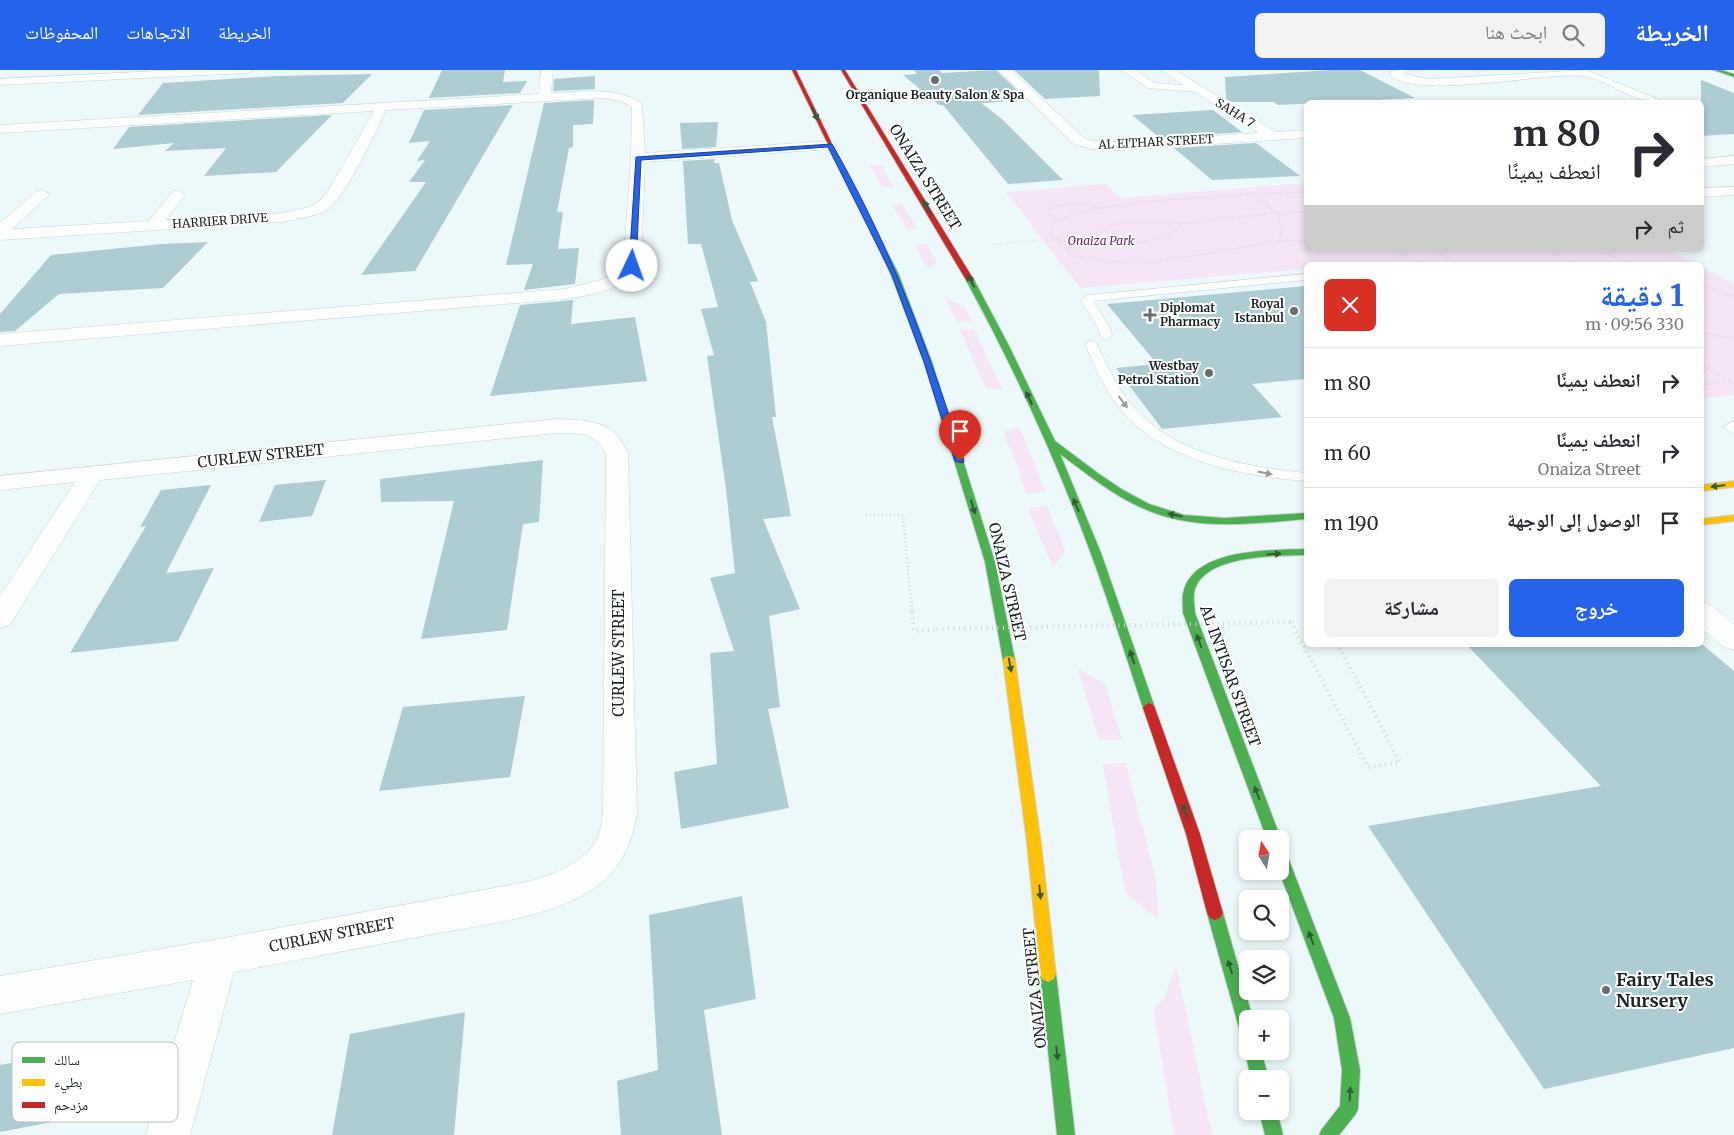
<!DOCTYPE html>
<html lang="ar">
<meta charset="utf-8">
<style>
:root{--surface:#fff;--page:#f2f2f3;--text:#2b2b33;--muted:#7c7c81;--line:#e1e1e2;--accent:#2563eb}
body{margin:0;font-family:Merriweather,"Noto Naskh Arabic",serif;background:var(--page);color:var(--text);direction:rtl;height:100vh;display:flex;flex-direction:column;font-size:19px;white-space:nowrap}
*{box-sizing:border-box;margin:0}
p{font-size:16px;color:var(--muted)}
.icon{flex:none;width:28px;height:28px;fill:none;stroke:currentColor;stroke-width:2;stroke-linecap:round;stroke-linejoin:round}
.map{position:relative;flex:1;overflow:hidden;direction:ltr}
.details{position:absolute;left:1304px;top:192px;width:400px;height:385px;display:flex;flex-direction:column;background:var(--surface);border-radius:8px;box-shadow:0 2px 8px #0003;direction:rtl}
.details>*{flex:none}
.top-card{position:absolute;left:1304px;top:30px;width:400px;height:152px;border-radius:8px;box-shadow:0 2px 8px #0003;direction:rtl;background:#fff;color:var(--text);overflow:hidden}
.needle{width:32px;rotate:349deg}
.fabs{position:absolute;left:1239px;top:760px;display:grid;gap:10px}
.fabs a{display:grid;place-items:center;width:50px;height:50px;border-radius:8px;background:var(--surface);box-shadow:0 2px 8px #0003;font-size:25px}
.pin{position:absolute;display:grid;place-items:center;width:42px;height:42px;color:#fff;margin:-51px -21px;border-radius:50% 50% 50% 0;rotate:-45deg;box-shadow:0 0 5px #0007}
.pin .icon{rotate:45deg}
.me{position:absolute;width:55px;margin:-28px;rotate:3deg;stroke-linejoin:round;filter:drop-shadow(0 0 4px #0008)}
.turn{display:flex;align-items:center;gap:18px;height:105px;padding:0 20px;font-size:22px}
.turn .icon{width:65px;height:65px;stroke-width:2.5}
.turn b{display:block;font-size:35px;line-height:42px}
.then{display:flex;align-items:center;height:48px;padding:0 20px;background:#0003;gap:10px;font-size:19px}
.round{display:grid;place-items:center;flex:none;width:52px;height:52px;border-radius:8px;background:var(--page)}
.head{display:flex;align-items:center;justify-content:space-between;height:85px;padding:0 20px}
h1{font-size:30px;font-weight:700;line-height:38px;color:var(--accent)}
.cta{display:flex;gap:10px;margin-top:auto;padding:10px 20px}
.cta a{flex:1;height:58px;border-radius:8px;background:var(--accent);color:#fff;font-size:20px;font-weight:700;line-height:58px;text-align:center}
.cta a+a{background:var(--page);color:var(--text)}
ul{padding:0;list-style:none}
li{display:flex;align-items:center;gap:15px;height:70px;padding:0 20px;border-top:1px solid var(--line)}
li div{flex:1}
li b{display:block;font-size:19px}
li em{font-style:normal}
header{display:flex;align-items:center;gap:30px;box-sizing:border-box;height:70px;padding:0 25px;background:var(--accent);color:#fff}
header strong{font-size:24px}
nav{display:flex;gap:28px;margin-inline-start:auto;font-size:18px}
.search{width:350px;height:45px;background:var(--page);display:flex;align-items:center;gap:12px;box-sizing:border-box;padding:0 18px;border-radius:8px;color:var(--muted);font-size:19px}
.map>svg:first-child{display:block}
.green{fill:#f5e5f7}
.building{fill:#adcdd2}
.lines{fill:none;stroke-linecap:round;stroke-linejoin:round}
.lane-casing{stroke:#c9d3d4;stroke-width:1}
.street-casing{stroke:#c9d3d4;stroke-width:1}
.fast-casing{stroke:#c9d3d4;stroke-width:2}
.slow-casing{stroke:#c9d3d4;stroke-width:2}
.jam-casing{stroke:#c9d3d4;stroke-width:2}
.path-far3{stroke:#d1d5d7;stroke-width:2;stroke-dasharray:0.5 2;stroke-linecap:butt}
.path-far2{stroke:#d1d5d7;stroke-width:2.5;stroke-dasharray:0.5 2.5;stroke-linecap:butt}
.path-far1{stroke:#d1d5d7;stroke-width:3;stroke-dasharray:1 3;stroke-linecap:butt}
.path{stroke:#d1d5d7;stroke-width:4;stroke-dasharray:1 4.5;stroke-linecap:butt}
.lane{fill:#fcfefe;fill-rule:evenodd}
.street{fill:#fcfefe;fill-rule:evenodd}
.fast{fill:#4caf50;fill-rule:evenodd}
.slow{fill:#ffc107;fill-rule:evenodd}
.jam{fill:#c62828;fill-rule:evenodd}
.path-bridge{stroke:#d1d5d7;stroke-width:4;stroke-dasharray:1 4.5;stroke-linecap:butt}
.oneway{fill:#2f5c37}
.oneway2{fill:#979c9d}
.route{fill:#2563eb;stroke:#184099}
.poi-dot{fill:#656f70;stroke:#fff;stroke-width:2}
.labels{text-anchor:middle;stroke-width:4;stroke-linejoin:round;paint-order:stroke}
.far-poi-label{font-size:12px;font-weight:bold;fill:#1c2526;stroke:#fff;text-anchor:end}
.far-street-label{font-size:12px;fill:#1c2526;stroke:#fff}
.far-park-label{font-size:12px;font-style:italic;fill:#74206f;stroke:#fff}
.street-label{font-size:15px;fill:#1c2526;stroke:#fff}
.near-poi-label{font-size:18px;font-weight:bold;fill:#1c2526;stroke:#fff;text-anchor:start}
.key{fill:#fff;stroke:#bbbebe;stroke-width:1}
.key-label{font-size:14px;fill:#1c2526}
</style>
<header>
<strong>الخريطة</strong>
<div class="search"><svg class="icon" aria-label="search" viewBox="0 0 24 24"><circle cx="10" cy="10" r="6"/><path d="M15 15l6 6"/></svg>ابحث هنا</div>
<nav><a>الخريطة</a><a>الاتجاهات</a><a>المحفوظات</a></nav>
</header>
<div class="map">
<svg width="1734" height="1065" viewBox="0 0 1734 1065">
<rect width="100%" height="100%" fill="#edf8fa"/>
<path class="green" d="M870 95H881L894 119 881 116Z
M1306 113V180H1669L1698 195H1306V199L1080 218 1006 122 1106 114 1119 128Z
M901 132 918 159 907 160 893 136Z
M927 174 937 192 928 199 915 175Z
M1701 197 1734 214V325L1701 329Z
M944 227 964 236 972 251 957 252Z
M974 259 1003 320 986 318 960 260Z
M1019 357 1046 422 1026 424 1017 394 1003 362Z
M1047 436 1065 480 1053 498 1028 438Z
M1078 599 1105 614 1122 670H1099Z
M1126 693 1156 810 1159 850 1125 823 1103 694Z
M1176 895 1212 1065H1174L1153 939 1164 928Z"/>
<path class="building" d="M442 0H505L503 12 527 11 520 23 429 28Z
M914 0H939L942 3 996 0 1027 30 981 33 1002 49 1063 110 1008 114 943 35H939L903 5 917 4Z
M1014 0H1099L1100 26 1045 29Z
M1331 0H1360L1415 28 1278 35 1274 32H1232L1226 29 1225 7Z
M372 4 343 33 138 45 163 13 278 6Z
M595 6V19L553 21 554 9Z
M1701 10 1734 23V64L1701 66Z
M594 30 593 54 573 55V77L569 78 557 142H563L558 179 579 178 575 214 524 220 533 194 506 195 544 33Z
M513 35 415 201 361 205 426 112H409L425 90 417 91 430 71 409 73 424 40Z
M1213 40 1242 62 1160 68 1132 45Z
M332 45 276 102 204 106 226 78 165 81 174 73 113 79 129 57Z
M718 52 716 77 682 79 680 53Z
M1256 73 1300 106 1212 110 1174 78Z
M715 89 714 93H719L732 150 758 211 750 212 766 252 776 347H772L791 446 763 449 800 539 769 546 780 637 768 639 789 738 681 759 674 702 717 694 710 583 734 581 710 508 735 503 726 419 707 286 714 285 701 239 718 237 701 174H688L683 91Z
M208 172 163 218 59 224 15 261 0 262V244L51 185 162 174Z
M1306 216V309L1252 314 1282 347 1162 359 1116 298 1157 294 1107 234Z
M573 230 571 254 635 247 647 311 490 326 520 235Z
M543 390 539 452 523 454 507 560 421 569 454 431 381 432 380 409Z
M326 410 312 446 259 452 275 415Z
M211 415 166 503 214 498 178 571 70 583 146 456 140 457 161 420Z
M1467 575H1703L1734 601V978L1544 1019 1368 756 1601 716Z
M525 626 510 707 379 721 403 637Z
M742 826 756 929 704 940 722 1065H621L617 1011 658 1000 649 845Z
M465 942 454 1065H332L350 964Z
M80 981 52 1052 0 1062V995Z"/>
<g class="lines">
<defs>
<path id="lane" d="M1306 204V210L1093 231 1110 258 1112 266 1106 270 1100 266 1098 258 1081 231 1085 226 1089 225Z
M1091 270 1097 274C1108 298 1120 324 1139 343 1181 386 1249 397 1306 403V411C1247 407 1173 393 1129 349 1109 329 1096 300 1085 274Z
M1734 351V364L1723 357Z"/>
<path id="street" d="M177 0H253L247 3 0 15V9Z
M541 0H553L551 23C583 22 614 16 642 33L645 83 830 71 837 75 830 79 645 92 641 196C624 220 592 225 565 229L0 276V264L565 219 604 209 623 195 631 88 632 37 621 31 604 28 386 40C374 64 345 131 324 142 311 147 295 149 282 152L0 170V153L37 121 42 120 49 124 47 127 12 159 149 151 172 122 177 120 185 125 166 150C207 147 274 149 311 136 319 133 323 128 328 121L374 41 0 63V55L539 24Z
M998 0H1011L1084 68 1092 71 1120 72 1259 63 1195 22 1148 18 1121 0H1135L1155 13 1183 15 1161 0H1175L1276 62 1306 60V68L1120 80 1091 79 1074 74Z
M1394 0H1408L1404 4 1428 9 1586 0 1665 32C1635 36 1610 10 1582 6 1544 2 1413 31 1389 4Z
M1734 86V94L1701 97V89Z
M1734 117V125L1701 127V118Z
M557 349C589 350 615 350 628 384L637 744C632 771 623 795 601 813 558 848 482 854 428 865 363 877 299 890 234 902L190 1065H146L193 910 0 944V906L219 869 531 811C555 804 587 792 598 767 601 760 601 751 603 744L606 384C597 362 578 363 557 363L100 410 10 555 0 558V526L75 412 0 420V406Z
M1701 532 1711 535 1734 554V580L1724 577 1701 558Z"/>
<path id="fast" d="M1714 0H1721L1734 4V7Z
M855 127 860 128 899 205 932 292 995 492 1015 590 1013 593H1005L1003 590 985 492 924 292 891 205Z
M967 208H973L1009 276 1055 371 1099 404 1123 420 1149 434 1184 445 1224 448 1306 443V449C1251 454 1192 462 1140 437 1111 424 1086 403 1060 384L1101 483 1155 638 1153 641H1145L1143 638C1122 574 1102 510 1077 447 1045 366 1008 287 966 210Z
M1306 479V485C1277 486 1201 484 1194 523 1193 529 1195 537 1195 543L1281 769 1280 771V769H1267L1183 543C1183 537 1182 530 1183 524 1191 478 1272 480 1306 479Z
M1280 779 1285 781 1287 785 1350 948 1360 1000 1358 1039 1355 1045 1339 1065H1319L1322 1059 1340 1036 1342 1000 1334 948 1279 801Z
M1215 836 1220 838 1223 843 1253 949H1248V969L1242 967 1240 961 1207 843 1210 838Z
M1048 896 1054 899 1056 904 1075 1065H1057L1040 904 1042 899Z
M1248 975V981H1261L1269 1009H1251L1245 981Z
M1259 1041H1277L1283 1065H1265Z"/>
<path id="slow" d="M1734 411V417L1701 421V415Z
M1734 445V451L1701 455V449Z
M1009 586 1013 587 1015 590 1041 773 1056 904 1054 909 1048 912 1042 909 1040 904 1027 773 1003 590 1005 587Z"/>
<path id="jam" d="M792 0H796L859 129 854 128Z
M841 0H845L974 210 973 212 966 210Z
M1149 633 1153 635 1155 638 1200 764 1223 843 1220 848 1215 850 1210 848 1207 843 1186 764 1143 638 1145 635Z"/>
</defs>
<use href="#lane" class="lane-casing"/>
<use href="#street" class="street-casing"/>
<use href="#fast" class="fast-casing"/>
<use href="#slow" class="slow-casing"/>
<use href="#jam" class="jam-casing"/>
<path class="path-far3" d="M1258 127 1276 143 1306 142
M1057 150 1048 143 1049 139C1067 132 1084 132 1102 138
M1085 171C1112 146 1149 151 1183 153
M1279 171 1162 191 1115 192 1074 186 1051 163V156C1079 128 1260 125 1306 122
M990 175C1010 173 1031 170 1051 170 1096 170 1146 186 1183 153L1276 143 1282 159 1279 171H1306
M1388 180 1405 185 1425 195
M1432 180 1463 195
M1545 180 1579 195
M1596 180 1638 195
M1405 185 1409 180"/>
<path class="path-far2" d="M1701 214 1734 227
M1701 263 1734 268
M1701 295 1734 313
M1701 314 1731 312"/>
<path class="path-far1" d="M866 445H903L912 543"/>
<path class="path" d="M912 542 914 561 937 559
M1291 552 1368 697 1400 692 1338 575"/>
<use href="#lane" class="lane"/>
<use href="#street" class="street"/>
<use href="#fast" class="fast"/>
<use href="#slow" class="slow"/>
<use href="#jam" class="jam"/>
<path class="path-bridge" d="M937 559 1291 552"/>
</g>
<defs><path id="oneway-solid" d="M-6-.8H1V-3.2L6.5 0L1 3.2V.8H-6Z" transform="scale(1.25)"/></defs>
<g class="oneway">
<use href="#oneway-solid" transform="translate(815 44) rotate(65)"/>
<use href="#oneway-solid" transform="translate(927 137) rotate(-121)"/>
<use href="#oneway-solid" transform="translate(971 211) rotate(-119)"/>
<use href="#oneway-solid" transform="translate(1029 328) rotate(-115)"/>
<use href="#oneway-solid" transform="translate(1718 416) rotate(173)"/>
<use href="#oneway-solid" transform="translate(1076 435) rotate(-113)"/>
<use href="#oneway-solid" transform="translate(973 437) rotate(73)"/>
<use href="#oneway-solid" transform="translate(1175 445) rotate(-168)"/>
<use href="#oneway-solid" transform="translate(1274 484) rotate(-4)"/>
<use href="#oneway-solid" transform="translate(1199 571) rotate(-111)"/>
<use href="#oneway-solid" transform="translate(1132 587) rotate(-109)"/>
<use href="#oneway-solid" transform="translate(1010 595) rotate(80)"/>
<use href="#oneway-solid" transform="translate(1257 723) rotate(-111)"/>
<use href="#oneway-solid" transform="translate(1185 741) rotate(-109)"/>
<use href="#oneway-solid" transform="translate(1040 822) rotate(84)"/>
<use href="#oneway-solid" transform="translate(1311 868) rotate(-111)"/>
<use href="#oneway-solid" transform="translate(1230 897) rotate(-106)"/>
<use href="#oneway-solid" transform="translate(1057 983) rotate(84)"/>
<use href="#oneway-solid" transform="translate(1350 1024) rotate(-87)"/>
</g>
<g class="oneway2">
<use href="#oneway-solid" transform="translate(1123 332) rotate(53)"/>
<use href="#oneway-solid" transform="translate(1265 403) rotate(11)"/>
</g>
<path class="route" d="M832 74C890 175 929 281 964 391L963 393 955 391 924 292 892 205 828 77 641 90 636 196 632 198 629 196 636 87Z"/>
<g class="poi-dot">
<circle cx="935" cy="10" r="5"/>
<circle cx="1294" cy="241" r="5"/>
<path d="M1147.5 237.5h5v5h5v5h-5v5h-5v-5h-5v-5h5z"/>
<circle cx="1209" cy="303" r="5"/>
<circle cx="1606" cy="920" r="5"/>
</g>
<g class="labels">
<g class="far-poi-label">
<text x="935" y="29" text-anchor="middle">Organique Beauty Salon &amp; Spa</text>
<text x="1284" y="238">Royal<tspan x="1284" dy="14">Istanbul</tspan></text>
<text x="1160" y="242" text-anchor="start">Diplomat<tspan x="1160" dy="14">Pharmacy</tspan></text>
<text x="1199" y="300">Westbay<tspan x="1199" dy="14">Petrol Station</tspan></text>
</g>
<g class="far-street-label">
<text transform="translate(1235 43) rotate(32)" y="4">SAHA 7</text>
<text transform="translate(1156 72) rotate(-3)" y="4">AL EITHAR STREET</text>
<text transform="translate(220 151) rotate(-4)" y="4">HARRIER DRIVE</text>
</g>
<g class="far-park-label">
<text x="1101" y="175">Onaiza Park</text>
</g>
<g class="street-label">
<text transform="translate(925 107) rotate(58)" y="5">ONAIZA STREET</text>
<text transform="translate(261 386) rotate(-6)" y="5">CURLEW STREET</text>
<text transform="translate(1007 512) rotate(77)" y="5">ONAIZA STREET</text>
<text transform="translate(619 583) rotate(-90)" y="5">CURLEW STREET</text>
<text transform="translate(1230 606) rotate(70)" y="5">AL INTISAR STREET</text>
<text transform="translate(332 865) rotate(-11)" y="5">CURLEW STREET</text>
<text transform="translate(1035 918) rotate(-96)" y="5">ONAIZA STREET</text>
</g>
<g class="near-poi-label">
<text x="1616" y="916">Fairy Tales<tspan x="1616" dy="21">Nursery</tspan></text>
</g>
</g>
<rect x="12" y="972" width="166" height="80" rx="8" class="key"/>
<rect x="22" y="987" width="23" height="6" fill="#4caf50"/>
<rect x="22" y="1009" width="23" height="7" fill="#ffc107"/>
<rect x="22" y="1032" width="23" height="6" fill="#c62828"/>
<g class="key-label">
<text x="54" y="995">سالك</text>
<text x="54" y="1017">بطيء</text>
<text x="54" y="1040">مزدحم</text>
</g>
</svg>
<div class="fabs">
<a><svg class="needle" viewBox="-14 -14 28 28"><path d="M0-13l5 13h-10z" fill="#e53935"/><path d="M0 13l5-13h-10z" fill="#7c7c81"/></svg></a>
<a><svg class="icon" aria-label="search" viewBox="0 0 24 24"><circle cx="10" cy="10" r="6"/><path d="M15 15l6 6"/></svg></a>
<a><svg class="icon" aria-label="layers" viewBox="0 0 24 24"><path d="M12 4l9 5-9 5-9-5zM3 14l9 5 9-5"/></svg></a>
<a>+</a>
<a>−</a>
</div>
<div class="pin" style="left:960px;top:391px;background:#d93025"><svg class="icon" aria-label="arrive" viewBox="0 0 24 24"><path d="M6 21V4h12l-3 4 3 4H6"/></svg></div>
<svg class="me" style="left:632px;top:196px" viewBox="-20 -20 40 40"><circle r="19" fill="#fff"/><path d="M0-13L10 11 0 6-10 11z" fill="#2563eb"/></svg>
<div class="top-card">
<div class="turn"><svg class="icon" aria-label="right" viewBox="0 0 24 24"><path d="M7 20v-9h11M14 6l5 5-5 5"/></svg><div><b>80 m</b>انعطف يمينًا</div></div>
<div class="then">ثم<svg class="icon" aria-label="right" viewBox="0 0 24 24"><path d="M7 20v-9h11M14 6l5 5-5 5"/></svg></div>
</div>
<section class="details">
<div class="head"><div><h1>1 دقيقة</h1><p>330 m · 09:56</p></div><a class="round" style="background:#d93025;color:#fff"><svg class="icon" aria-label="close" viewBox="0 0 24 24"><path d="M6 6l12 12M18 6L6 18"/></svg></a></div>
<ul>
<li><svg class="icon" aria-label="right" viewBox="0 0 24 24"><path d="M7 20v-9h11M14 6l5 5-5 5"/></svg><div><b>انعطف يمينًا</b></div><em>80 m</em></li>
<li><svg class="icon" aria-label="right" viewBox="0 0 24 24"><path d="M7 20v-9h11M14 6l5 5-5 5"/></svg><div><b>انعطف يمينًا</b><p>Onaiza Street</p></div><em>60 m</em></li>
<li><svg class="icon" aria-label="arrive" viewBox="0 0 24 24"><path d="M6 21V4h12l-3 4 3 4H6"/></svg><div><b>الوصول إلى الوجهة</b></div><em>190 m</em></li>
</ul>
<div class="cta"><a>خروج</a><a>مشاركة</a></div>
</section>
</div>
